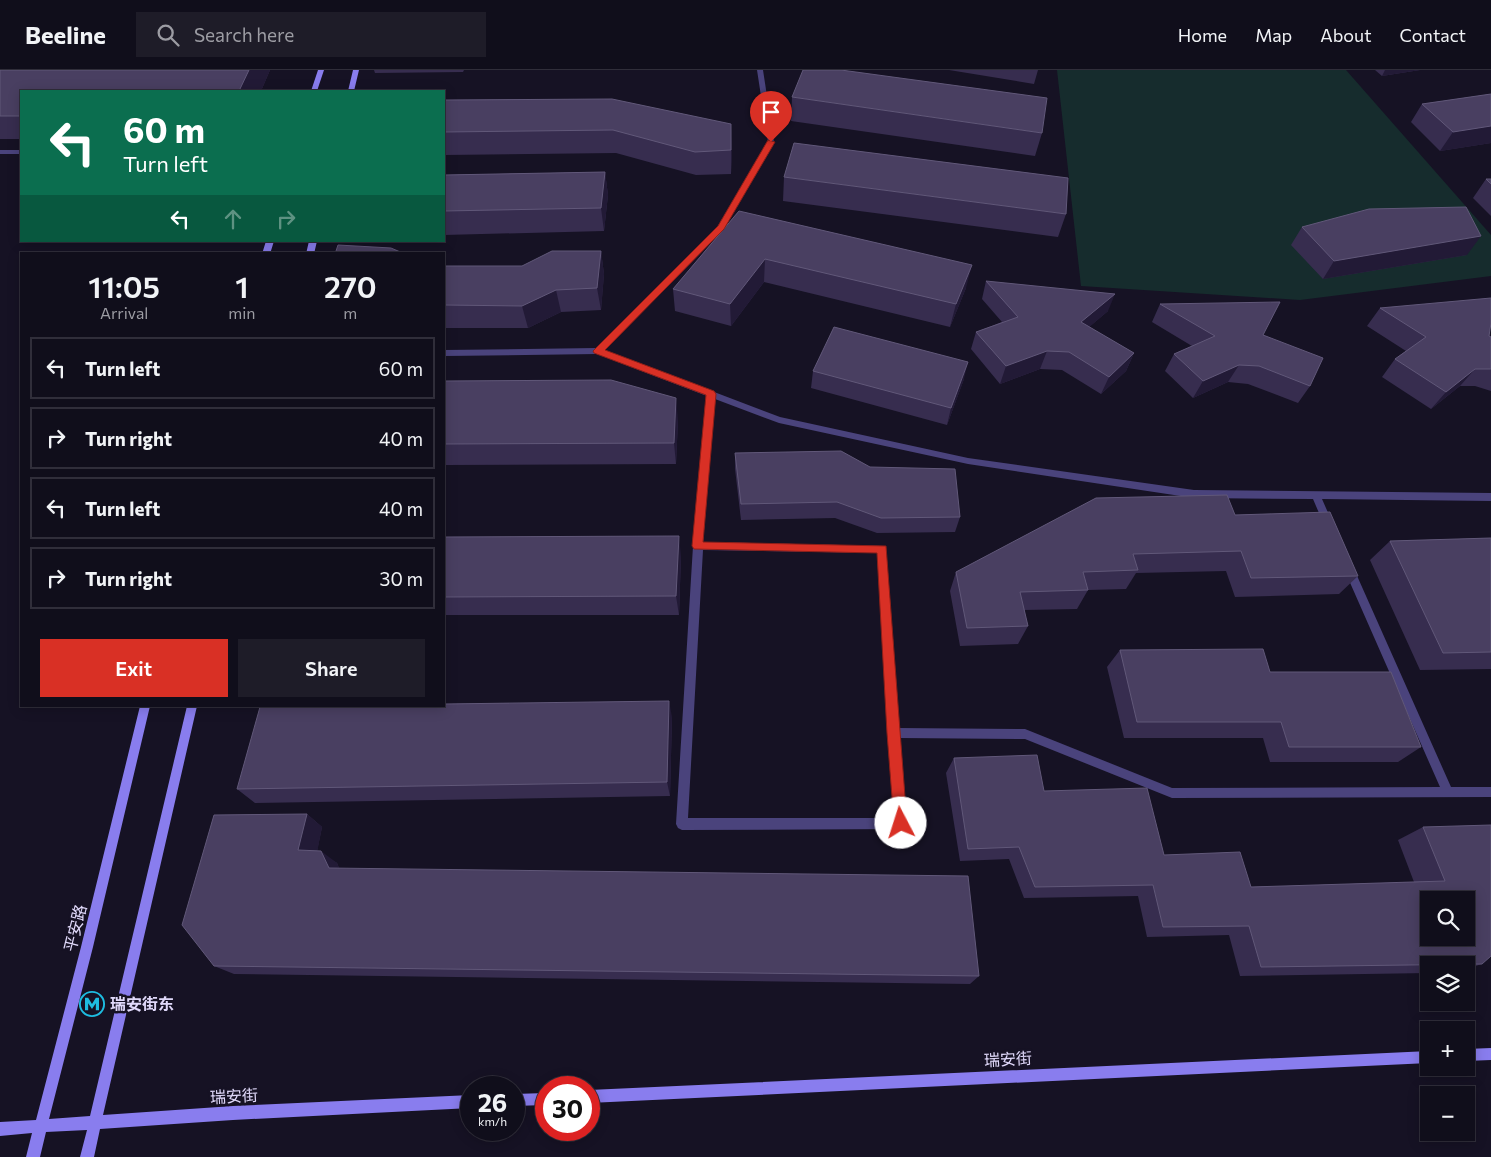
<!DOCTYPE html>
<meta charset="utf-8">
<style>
:root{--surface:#100e1b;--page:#1e1c28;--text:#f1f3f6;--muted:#9c9ca3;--line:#302e3a;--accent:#d93025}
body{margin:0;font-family:Commissioner,"Noto Sans SC",sans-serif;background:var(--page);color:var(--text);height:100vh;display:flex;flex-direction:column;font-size:19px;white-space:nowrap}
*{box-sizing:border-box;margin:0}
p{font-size:16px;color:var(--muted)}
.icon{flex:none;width:28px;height:28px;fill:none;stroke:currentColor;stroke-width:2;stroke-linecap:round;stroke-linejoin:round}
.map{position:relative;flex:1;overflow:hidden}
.sheet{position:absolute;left:20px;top:182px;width:425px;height:455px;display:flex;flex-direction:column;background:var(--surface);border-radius:0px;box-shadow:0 2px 12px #0003,0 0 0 1px var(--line)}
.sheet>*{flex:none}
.hud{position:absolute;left:20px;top:20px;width:425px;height:152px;border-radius:0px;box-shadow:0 2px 12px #0003,0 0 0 1px var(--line);background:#0b6e4f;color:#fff;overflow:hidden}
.controls{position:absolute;left:1420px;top:821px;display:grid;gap:10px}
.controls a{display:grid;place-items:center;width:55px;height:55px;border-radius:0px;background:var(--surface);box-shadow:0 2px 12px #0003,0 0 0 1px var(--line);font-size:25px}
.speed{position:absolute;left:460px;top:1006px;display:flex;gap:10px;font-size:25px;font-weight:700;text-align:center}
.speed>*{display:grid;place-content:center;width:65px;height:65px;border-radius:50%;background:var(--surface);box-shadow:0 2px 12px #0003,0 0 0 1px var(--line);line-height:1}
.speed small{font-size:12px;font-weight:400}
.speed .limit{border:8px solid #d22;background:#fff;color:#111}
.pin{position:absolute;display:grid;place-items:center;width:42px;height:42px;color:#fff;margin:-51px -21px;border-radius:50% 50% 50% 0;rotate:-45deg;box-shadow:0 0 5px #0007}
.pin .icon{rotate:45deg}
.me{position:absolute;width:55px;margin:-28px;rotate:355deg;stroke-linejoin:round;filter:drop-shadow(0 0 4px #0008)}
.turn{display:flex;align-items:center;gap:18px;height:105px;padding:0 20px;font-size:22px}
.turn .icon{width:65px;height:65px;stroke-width:2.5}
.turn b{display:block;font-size:35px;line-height:42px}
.lanes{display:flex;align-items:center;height:48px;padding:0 20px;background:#0003;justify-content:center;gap:25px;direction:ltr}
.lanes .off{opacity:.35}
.eta{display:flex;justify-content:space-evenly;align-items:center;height:85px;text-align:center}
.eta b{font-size:30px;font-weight:600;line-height:35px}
.action{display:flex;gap:10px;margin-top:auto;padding:10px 20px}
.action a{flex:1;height:58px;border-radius:0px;background:var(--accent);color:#fff;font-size:20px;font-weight:600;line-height:58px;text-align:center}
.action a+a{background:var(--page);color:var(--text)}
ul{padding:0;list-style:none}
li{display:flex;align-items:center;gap:15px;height:62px;margin:0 10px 8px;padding:0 10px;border:2px solid var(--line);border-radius:0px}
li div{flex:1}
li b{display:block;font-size:19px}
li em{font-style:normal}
header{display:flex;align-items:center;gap:30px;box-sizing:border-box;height:70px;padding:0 25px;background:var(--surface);border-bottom:1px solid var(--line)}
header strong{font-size:24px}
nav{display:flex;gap:28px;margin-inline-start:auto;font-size:18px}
.search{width:350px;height:45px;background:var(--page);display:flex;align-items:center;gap:12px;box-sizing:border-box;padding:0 18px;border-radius:0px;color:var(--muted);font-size:19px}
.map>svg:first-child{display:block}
.green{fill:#162c2d}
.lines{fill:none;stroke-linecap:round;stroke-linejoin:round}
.minor{fill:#4a437c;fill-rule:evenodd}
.secondary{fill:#897dee;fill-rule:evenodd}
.wall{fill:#372d4f}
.shaded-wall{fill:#221a36}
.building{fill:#493f61;stroke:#615879;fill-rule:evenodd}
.route{fill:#d93025;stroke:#8d1f18}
.labels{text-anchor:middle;stroke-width:5;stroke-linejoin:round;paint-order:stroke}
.near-street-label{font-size:16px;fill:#e0d9fa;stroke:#161224}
.near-poi-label{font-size:16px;font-weight:bold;fill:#e0d9fa;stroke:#161224;text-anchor:start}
</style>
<header>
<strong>Beeline</strong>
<div class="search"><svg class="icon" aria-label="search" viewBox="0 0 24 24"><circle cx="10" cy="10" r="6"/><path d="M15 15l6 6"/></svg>Search here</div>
<nav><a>Home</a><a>Map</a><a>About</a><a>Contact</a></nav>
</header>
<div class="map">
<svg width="1491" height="1087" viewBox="0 0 1491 1087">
<rect width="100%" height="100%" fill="#161224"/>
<path class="green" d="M1057 0H1346L1491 165V206L1300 230 1081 216Z"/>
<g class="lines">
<path class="minor" d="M757 0H763L774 72 724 159 604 280 780 347 968 388 1194 420 1491 423V431L1322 429 1333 454 1328 458 1325 457 1313 429 1194 428 968 394 779 353 715 329 703 472 885 476 898 658 1025 659 1172 718 1440 717 1344 499 1346 496H1352L1354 499 1451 717H1491V727L1172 728 1025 669 899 668 907 753 905 757 901 759 682 760 678 758 676 754 693 476 707 326 597 284 444 286V280L596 278 718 156 768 72ZM703 480 877 483 888 663 895 748H688Z
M0 80H21V84H0Z"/>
<path class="secondary" d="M318 0H324L317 21H311Z
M353 0H359L354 21H348Z
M266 171H274L270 184H262Z
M309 171H317L314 184H306Z
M140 636H150L93 877 49 1049 90 1046 187 636H197L103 1045 233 1036 471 1025V1038L233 1050 100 1059 94 1087H80L87 1060 46 1062 40 1087H26L32 1063 0 1066V1052L36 1050 81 877Z
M1491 978V990L1466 991V979Z
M1429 981V993L589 1033V1020Z
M546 1023V1035L514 1036V1024Z"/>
</g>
<path class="wall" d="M0 0H270L261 21H21V69H0Z
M374 0H464L463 2 375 3Z
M949 0H1038L1034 14Z
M1375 0H1420L1382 6Z
M1491 24V73L1440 81 1411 52 1422 34Z
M792 27 1042 63 1035 86 791 51Z
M444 30 732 78 731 104 696 105 616 83 444 85Z
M605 102 608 125 604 161 444 165V105Z
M784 107 1066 144 1058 167 783 131Z
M1486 109H1491V146L1473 128Z
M739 141 966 218 950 257 764 212 731 256 675 241 673 219Z
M1302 157 1467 185 1323 209 1291 175Z
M601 181 604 204 601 240 561 242 528 258H444V196H522Z
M986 211 1108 241 1089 257 1134 283 1126 301 1101 324 1062 300 1040 299 1000 314 971 279 976 262 1002 252 982 229Z
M1160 234 1263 265 1310 316 1298 333 1248 314 1228 312 1193 328 1165 301 1174 284 1192 276 1152 252Z
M1380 238 1491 267V321L1475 316H1460L1431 339 1382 307 1395 289 1406 281 1367 256Z
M813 301 964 309 947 355 811 318Z
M444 311 678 350 676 394 444 395Z
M735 383 960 447 955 462 877 463 835 448 741 450 735 399Z
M1235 445 1358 506 1339 524 1235 527 1226 501 1136 503 1126 519 1088 520 1077 539 1024 540 1028 556 1018 574 960 576 950 521 956 502Z
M444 467 681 486 679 545H444Z
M1491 468V599L1420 600 1370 490 1390 471Z
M1120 580 1270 602 1421 677 1398 692H1270L1263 668H1124L1107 597Z
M672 647 670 726 255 733 237 719Z
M954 688 1044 721 1164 785 1251 817 1414 812 1398 770 1423 757 1482 894 1466 899V895H1429V903L1240 906 1229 865 1147 867 1138 826 1024 828 1009 789 960 791 946 703Z
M307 744 322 757 317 781 337 793 339 798 979 906 970 914 234 904 214 896Z"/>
<path class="shaded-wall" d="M249 0H270L261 21H239Z
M1385 0H1420L1382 6Z
M731 54 732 78 731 104Z
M1491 56V73L1440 81 1453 62Z
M605 102 608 125 604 161 601 138Z
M1481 166 1467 185 1323 209 1334 191Z
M601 181 604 204 601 240 597 218Z
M765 189 764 212 731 256 730 234Z
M972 195 966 218 950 257 956 234Z
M556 220 561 242 528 258 522 236Z
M1115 224 1108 241 1074 270 1081 252Z
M1047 281 1040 299 1000 314 1006 296Z
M1134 283 1126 301 1101 324 1109 307Z
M968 292 964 309 947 355 951 338Z
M1239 295 1228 312 1193 328 1203 311Z
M1475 299 1460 316 1431 339 1446 322Z
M676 328 678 350 676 394 674 373Z
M679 466 681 486 679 545 676 526Z
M669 631 672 647 670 726 667 712Z
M307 744 322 757 315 793 298 780Z
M321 781 337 793 345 810 329 798Z"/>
<path class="building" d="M0 0H249L239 21H21V46H0Z
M803 0H841L1047 28 1042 63 792 27Z
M1491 24V56L1453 62 1422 34Z
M612 29 731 54V80L695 82 613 60 444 62V30Z
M794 73 1068 108 1066 144 784 107Z
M605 102 601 138 444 141V105Z
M1486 109H1491V114Z
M1466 137 1481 166 1334 191 1302 157 1369 139Z
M739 141 972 195 956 234 765 189 730 234 673 219Z
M338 175 391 178 405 184H335Z
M552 181H601L597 218 556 220 522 236 444 235V196H522Z
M986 211 1115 224 1081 252 1134 283 1109 307 1069 282 1047 281 1006 296 976 262 1018 247Z
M1491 228V253L1489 266 1491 267V299H1475L1446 322 1395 289 1426 267 1380 238Z
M1280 232 1263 265 1323 288 1310 316 1259 296 1239 295 1203 311 1174 284 1215 266 1160 234Z
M834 257 968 292 951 338 813 301Z
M611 310 676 328 674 373 444 374V311Z
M841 381 870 397 955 399 960 447 881 448 837 432 741 434 735 383Z
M1227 425 1235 445 1330 442 1358 506 1251 508 1241 481 1133 484 1138 500 1083 502 1088 520 1020 522 1028 556 967 558 956 502 1096 428Z
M679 466 676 526 444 527V467Z
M1491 468V582L1443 583 1390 471Z
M1263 579 1270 602H1391L1421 677H1289L1281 652H1137L1120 580Z
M669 631 667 712 237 719 260 637 444 636V634Z
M1037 685 1044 721 1147 718 1164 785 1240 782 1251 817 1445 811 1423 757 1491 755V886L1482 894 1261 897 1249 856 1163 857 1153 815 1035 817 1019 777 968 779 954 688ZM1429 830H1466V868H1429Z
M307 744 298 780 321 781 329 798 968 806 979 906 214 896 182 855 214 745Z"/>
<path class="route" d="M768 70 775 72 724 159 605 280 714 321 716 324 703 472 886 476 907 753 905 757 901 759 896 757 894 753 887 663 877 483 694 479 692 476 706 325 594 283 593 281 718 156Z"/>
<defs>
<symbol id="metro-ring" viewBox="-11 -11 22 22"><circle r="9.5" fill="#161224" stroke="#1ebde1" stroke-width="1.5"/><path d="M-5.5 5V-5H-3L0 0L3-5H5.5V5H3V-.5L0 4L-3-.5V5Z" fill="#1ebde1"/></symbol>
</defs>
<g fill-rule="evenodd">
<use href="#metro-ring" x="78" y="920" width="28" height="28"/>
</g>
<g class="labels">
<g class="near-street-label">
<text transform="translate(75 858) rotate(-76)" y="6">平安路</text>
<text transform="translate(1008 989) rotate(-3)" y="6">瑞安街</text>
<text transform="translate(234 1026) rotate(-3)" y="6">瑞安街</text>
</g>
<g class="near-poi-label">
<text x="110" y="940">瑞安街东</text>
</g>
</g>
</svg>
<div class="controls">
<a><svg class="icon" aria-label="search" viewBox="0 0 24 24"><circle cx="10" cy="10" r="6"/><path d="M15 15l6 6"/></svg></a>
<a><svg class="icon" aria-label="layers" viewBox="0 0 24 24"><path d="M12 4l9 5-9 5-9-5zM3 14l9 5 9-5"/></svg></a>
<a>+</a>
<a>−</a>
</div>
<div class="speed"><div>26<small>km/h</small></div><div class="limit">30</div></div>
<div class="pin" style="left:771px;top:72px;background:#d93025"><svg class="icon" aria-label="arrive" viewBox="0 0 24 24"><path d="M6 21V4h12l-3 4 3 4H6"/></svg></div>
<svg class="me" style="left:901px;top:753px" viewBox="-20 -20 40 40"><circle r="19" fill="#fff"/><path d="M0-13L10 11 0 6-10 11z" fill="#d93025"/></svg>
<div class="hud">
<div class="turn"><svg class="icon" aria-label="left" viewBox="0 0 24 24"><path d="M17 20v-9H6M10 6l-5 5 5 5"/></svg><div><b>60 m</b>Turn left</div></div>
<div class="lanes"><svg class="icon" aria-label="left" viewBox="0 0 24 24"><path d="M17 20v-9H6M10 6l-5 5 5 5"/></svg><svg class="icon off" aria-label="ahead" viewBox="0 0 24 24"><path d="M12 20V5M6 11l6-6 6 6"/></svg><svg class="icon off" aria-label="right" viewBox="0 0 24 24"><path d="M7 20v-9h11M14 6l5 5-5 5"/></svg></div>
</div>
<section class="sheet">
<div class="eta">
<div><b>11:05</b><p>Arrival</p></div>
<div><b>1</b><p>min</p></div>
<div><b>270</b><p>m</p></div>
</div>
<ul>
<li><svg class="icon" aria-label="left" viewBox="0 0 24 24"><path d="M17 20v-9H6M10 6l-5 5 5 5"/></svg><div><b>Turn left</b></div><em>60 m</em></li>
<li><svg class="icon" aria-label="right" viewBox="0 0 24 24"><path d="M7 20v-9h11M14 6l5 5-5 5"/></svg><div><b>Turn right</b></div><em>40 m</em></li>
<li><svg class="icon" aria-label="left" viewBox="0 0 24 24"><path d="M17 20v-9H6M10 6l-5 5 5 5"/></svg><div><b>Turn left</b></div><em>40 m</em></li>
<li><svg class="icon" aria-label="right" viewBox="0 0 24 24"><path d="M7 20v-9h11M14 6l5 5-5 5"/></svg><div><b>Turn right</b></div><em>30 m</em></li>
</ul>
<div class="action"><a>Exit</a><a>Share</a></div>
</section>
</div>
